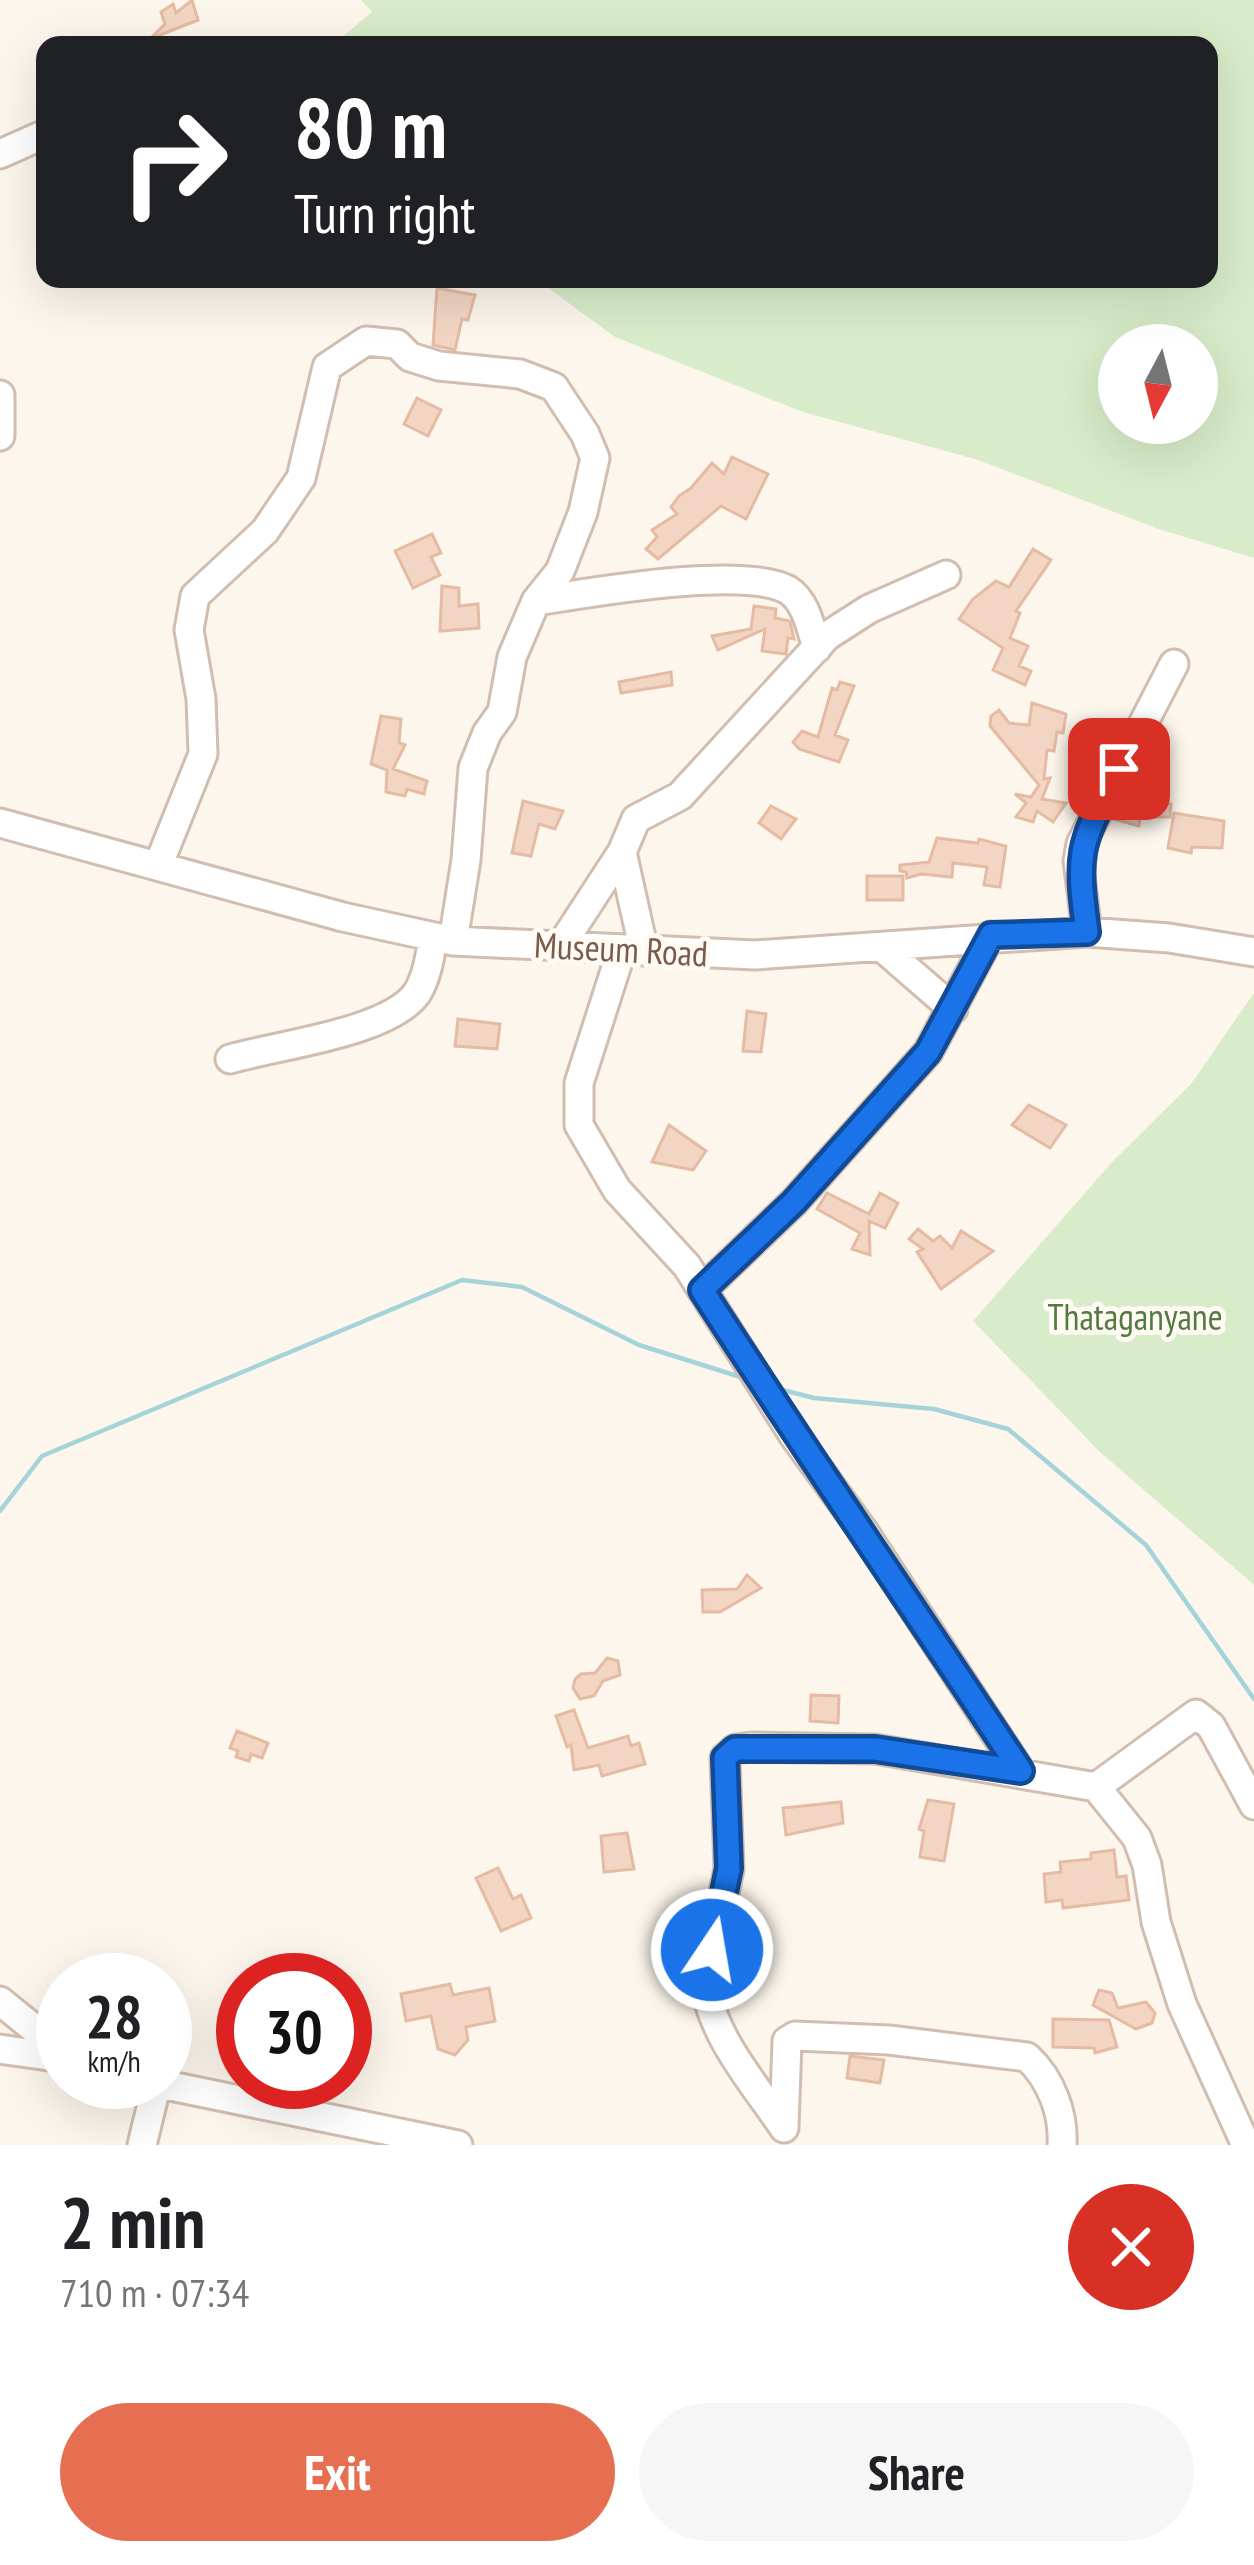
<!DOCTYPE html>
<meta charset="utf-8">
<style>
:root{--surface:#fff;--page:#f6f6f6;--text:#202124;--muted:#757577;--accent:#e76f51}
body{margin:0;font-family:"PT Sans Narrow",sans-serif;background:var(--page);color:var(--text);height:100vh;display:flex;flex-direction:column;font-size:45px;white-space:nowrap}
*{box-sizing:border-box;margin:0}
p{font-size:39px;color:var(--muted)}
.icon{flex:none;width:66px;height:66px;fill:none;stroke:currentColor;stroke-width:2;stroke-linecap:round;stroke-linejoin:round}
.map{position:relative;height:2145px;overflow:hidden}
.details{display:flex;flex-direction:column;background:var(--surface);flex:1}
.details>*{flex:none}
.banner{position:absolute;left:36px;top:36px;width:1182px;height:252px;border-radius:24px;box-shadow:0 12px 48px #0002;background:#202124;color:#fff;overflow:hidden}
.needle{width:78px;rotate:187deg}
.tools{position:absolute;left:1098px;top:324px;display:grid;gap:24px}
.tools a{display:grid;place-items:center;width:120px;height:120px;border-radius:50%;background:var(--surface);box-shadow:0 12px 48px #0002;font-size:60px}
.speed{position:absolute;left:36px;top:1953px;display:flex;gap:24px;font-size:60px;font-weight:700;text-align:center}
.speed>*{display:grid;place-content:center;width:156px;height:156px;border-radius:50%;background:var(--surface);box-shadow:0 12px 48px #0002;line-height:1}
.speed small{font-size:30px;font-weight:400}
.speed .limit{border:18px solid #d22;background:#fff;color:#111}
.pin{position:absolute;display:grid;place-items:center;width:102px;height:102px;color:#fff;margin:-51px;border-radius:24px;box-shadow:0 6px 18px #0006}
.me{position:absolute;width:132px;margin:-66px;rotate:12deg;stroke-linejoin:round;filter:drop-shadow(0 0 9px #0008)}
.turn{display:flex;align-items:center;gap:42px;height:252px;padding:0 60px;font-size:54px}
.turn .icon{width:156px;height:156px;stroke-width:2.5}
.turn b{display:block;font-size:84px;line-height:102px}
.round{display:grid;place-items:center;flex:none;width:126px;height:126px;border-radius:63px;background:var(--page)}
.head{display:flex;align-items:center;justify-content:space-between;height:204px;padding:0 60px}
h1{font-size:72px;font-weight:700;line-height:90px}
.cta{display:flex;gap:24px;margin-top:auto;padding:24px 60px}
.cta a{flex:1;height:138px;border-radius:72px;background:var(--accent);color:#fff;font-size:48px;font-weight:700;line-height:138px;text-align:center}
.cta a+a{background:var(--page);color:var(--text)}
.map>svg:first-child{display:block}
.green{fill:#d8ecc9;fill-rule:evenodd}
.lines{fill:none;stroke-linecap:round;stroke-linejoin:round}
.stream{stroke:#a5d3da;stroke-width:4.5}
.building{fill:#f3d5c3;stroke:#e6bba3;stroke-width:3}
.minor-casing{stroke:#d1beb0;stroke-width:33}
.minor{stroke:#fff;stroke-width:27}
.route-casing{stroke:#114b97;stroke-width:30}
.route{stroke:#1a73e8;stroke-width:21}
.labels{text-anchor:middle;stroke-width:10;stroke-linejoin:round;paint-order:stroke}
.street-label{font-size:36px;fill:#7a5c4d;stroke:#fffaf3}
.park-label{font-size:36px;fill:#537a41;stroke:#fffaf3}
</style>
<div class="map">
<svg width="1254" height="2145" viewBox="0 0 1254 2145">
<rect width="100%" height="100%" fill="#fdf6ec"/>
<path class="green" d="M361 0H1254V558L1159 529 975 459 803 412 615 337 536 279H1209V45H333L372 12ZM1119 345H1197V423H1119Z
M1254 993V1585L1100 1452 973 1321 1112 1162 1191 1084Z"/>
<g class="lines">
<path class="stream" d="M775 1388 814 1398 934 1409 1008 1429 1146 1545 1254 1699
M0 1511 42 1456 462 1280 522 1287 639 1345 747 1379"/>
</g>
<path class="building" d="M192 0 198 20 150 39 165 24 161 12 173 4 176 13Z
M437 288 475 295 468 320 462 319 455 350 433 345Z
M417 398 441 410 428 436 404 424Z
M732 457 768 474 746 519 721 506 658 559 646 549 657 537 652 530 677 514 671 507 679 496 691 488 712 463 724 474Z
M432 534 441 553 431 557 440 575 413 588 395 551Z
M1033 549 1051 560 1016 611 1020 613 1010 638 1028 646 1019 666 1031 671 1025 685 993 670 1003 648 959 619 973 599 996 581 1009 587Z
M442 586 459 588V606L478 604 479 628 440 631Z
M754 606 776 609 775 618 790 621 794 639 788 638 786 654 762 651 765 629 718 650 712 636 751 629Z
M671 672 672 685 621 693 619 682Z
M840 682 854 686 835 735 848 740 839 762 799 749 793 742 802 731 818 737 832 688 837 690Z
M1032 703 1066 714 1063 733 1057 732 1054 751 1047 750 1044 779 1050 778 1042 799 1066 803 1053 822 1037 811 1033 822 1016 817 1026 803 1015 794 1031 797 1039 785 990 726 991 716 999 710 1009 723 1029 725Z
M381 716 401 719 399 743 405 745 393 769 427 781 424 794 407 789 405 796 386 792 387 770 371 764Z
M1124 800 1171 804 1170 817H1140L1139 826 1114 819Z
M523 801 563 811 555 829 539 824 531 856 512 853Z
M771 806 796 819 781 839 759 823Z
M1174 813 1224 821 1222 848 1192 847 1191 853 1168 848Z
M937 838 978 843 979 839 1006 846 1000 887 984 885 987 867 953 863 952 877 921 874 907 878 906 872 900 871V865L929 862Z
M867 876H903V900H867Z
M747 1011 766 1014 761 1052 743 1051Z
M458 1019 500 1024 497 1049 455 1046Z
M1029 1105 1066 1125 1050 1148 1012 1125Z
M669 1125 706 1151 693 1170 652 1162Z
M827 1193 869 1214 880 1193 898 1203 885 1228 869 1221 870 1255 852 1249 860 1233 817 1209Z
M918 1229 933 1241 940 1236 952 1248 961 1231 993 1251 941 1289 917 1252 923 1249 909 1239Z
M747 1575 761 1588 720 1612H703L702 1590 737 1589Z
M607 1658 618 1661 620 1675 603 1681 594 1696 580 1699 573 1688 575 1679 581 1674 595 1673Z
M811 1695 839 1696 838 1723 810 1721Z
M574 1710 588 1748 628 1736 631 1746 639 1743 645 1764 602 1776 599 1765 574 1770 571 1745 567 1747 556 1716Z
M237 1731 268 1743 262 1758 251 1754 249 1761 236 1757 238 1751 230 1748Z
M928 1800 954 1804 944 1861 920 1857 924 1831 919 1829Z
M841 1802 843 1823 786 1835 783 1808Z
M627 1833 634 1869 604 1872 601 1836Z
M1114 1850 1117 1877 1126 1876 1129 1900 1063 1908 1062 1900 1046 1902 1044 1874 1061 1872 1060 1862 1091 1859V1853Z
M498 1868 513 1899 521 1895 531 1918 501 1931 476 1878Z
M450 1984 453 1995 489 1988 495 2021 466 2027 468 2040 455 2055 438 2049 431 2016 406 2021 401 1994Z
M1099 1990 1112 1993 1118 2008 1146 2002 1155 2013 1152 2023 1136 2029 1093 2005Z
M1053 2019 1109 2020 1117 2047 1095 2053 1094 2048 1053 2047Z
M850 2056 884 2060 880 2083 847 2078Z"/>
<g class="lines">
<defs>
<path id="minor" d="M0 154 45 134
M0 395V436
M536 601C589 593 743 565 788 590 806 601 811 629 817 648
M0 823 343 917 453 941 755 955 1087 932 1169 938 1254 952
M622 852 644 951
M158 866 203 754 201 699 189 630 195 596 265 531 301 478 327 367 366 341 397 344 410 357 439 366 520 374 554 387 585 434 595 458 583 512 560 571 536 601 512 657 502 712 487 733 473 768 466 860 453 941
M1087 932 1078 861 1081 844 1174 664
M560 947 622 852 636 819 680 796 827 636 869 609 946 575
M622 949 579 1083V1125L617 1190 687 1266 794 1436 864 1532 1020 1771
M884 949 953 1009
M230 1059C277 1045 389 1033 417 993 427 977 430 956 433 938
M702 1290 794 1202 928 1052 990 936
M1096 1787 1196 1714 1211 1726 1254 1805
M0 2001 63 2052
M0 2049 63 2058
M151 2082 458 2145
M784 2127 787 2041 795 2036 889 2040 1027 2057C1051 2079 1064 2114 1062 2145
M784 2128C755 2085 711 2035 705 1983L729 1869 725 1758 735 1749 751 1747 875 1749 1096 1787 1137 1838 1147 1865 1156 1922 1182 2004 1246 2145
M142 2145 157 2083"/>
</defs>
<use href="#minor" class="minor-casing"/>
<use href="#minor" class="minor"/>
</g>
<g class="lines">
<defs>
<path id="route" d="M712 1950 729 1868 725 1758 735 1749H875L1021 1771C915 1610 806 1452 702 1290L794 1202 928 1052 991 935 1087 932C1075 846 1081 844 1119 769"/>
</defs>
<use href="#route" class="route-casing"/>
<use href="#route" class="route"/>
</g>
<g class="labels">
<g class="street-label">
<text transform="translate(621 949) rotate(3)" y="13">Museum Road</text>
</g>
<g class="park-label">
<text x="1135" y="1330">Thataganyane</text>
</g>
</g>
</svg>
<div class="tools">
<a><svg class="needle" viewBox="-14 -14 28 28"><path d="M0-13l5 13h-10z" fill="#e53935"/><path d="M0 13l5-13h-10z" fill="#757577"/></svg></a>
</div>
<div class="speed"><div>28<small>km/h</small></div><div class="limit">30</div></div>
<div class="pin" style="left:1119px;top:769px;background:#d93025"><svg class="icon" aria-label="arrive" viewBox="0 0 24 24"><path d="M6 21V4h12l-3 4 3 4H6"/></svg></div>
<svg class="me" style="left:712px;top:1950px" viewBox="-20 -20 40 40"><circle r="17" fill="#1a73e8" stroke="#fff" stroke-width="3"/><path d="M0-11L8 9 0 5-8 9z" fill="#fff"/></svg>
<div class="banner">
<div class="turn"><svg class="icon" aria-label="right" viewBox="0 0 24 24"><path d="M7 20v-9h11M14 6l5 5-5 5"/></svg><div><b>80 m</b>Turn right</div></div>
</div>
</div>
<section class="details">
<div class="head"><div><h1>2 min</h1><p>710 m · 07:34</p></div><a class="round" style="background:#d93025;color:#fff"><svg class="icon" aria-label="close" viewBox="0 0 24 24"><path d="M6 6l12 12M18 6L6 18"/></svg></a></div>
<div class="cta"><a>Exit</a><a>Share</a></div>
</section>
